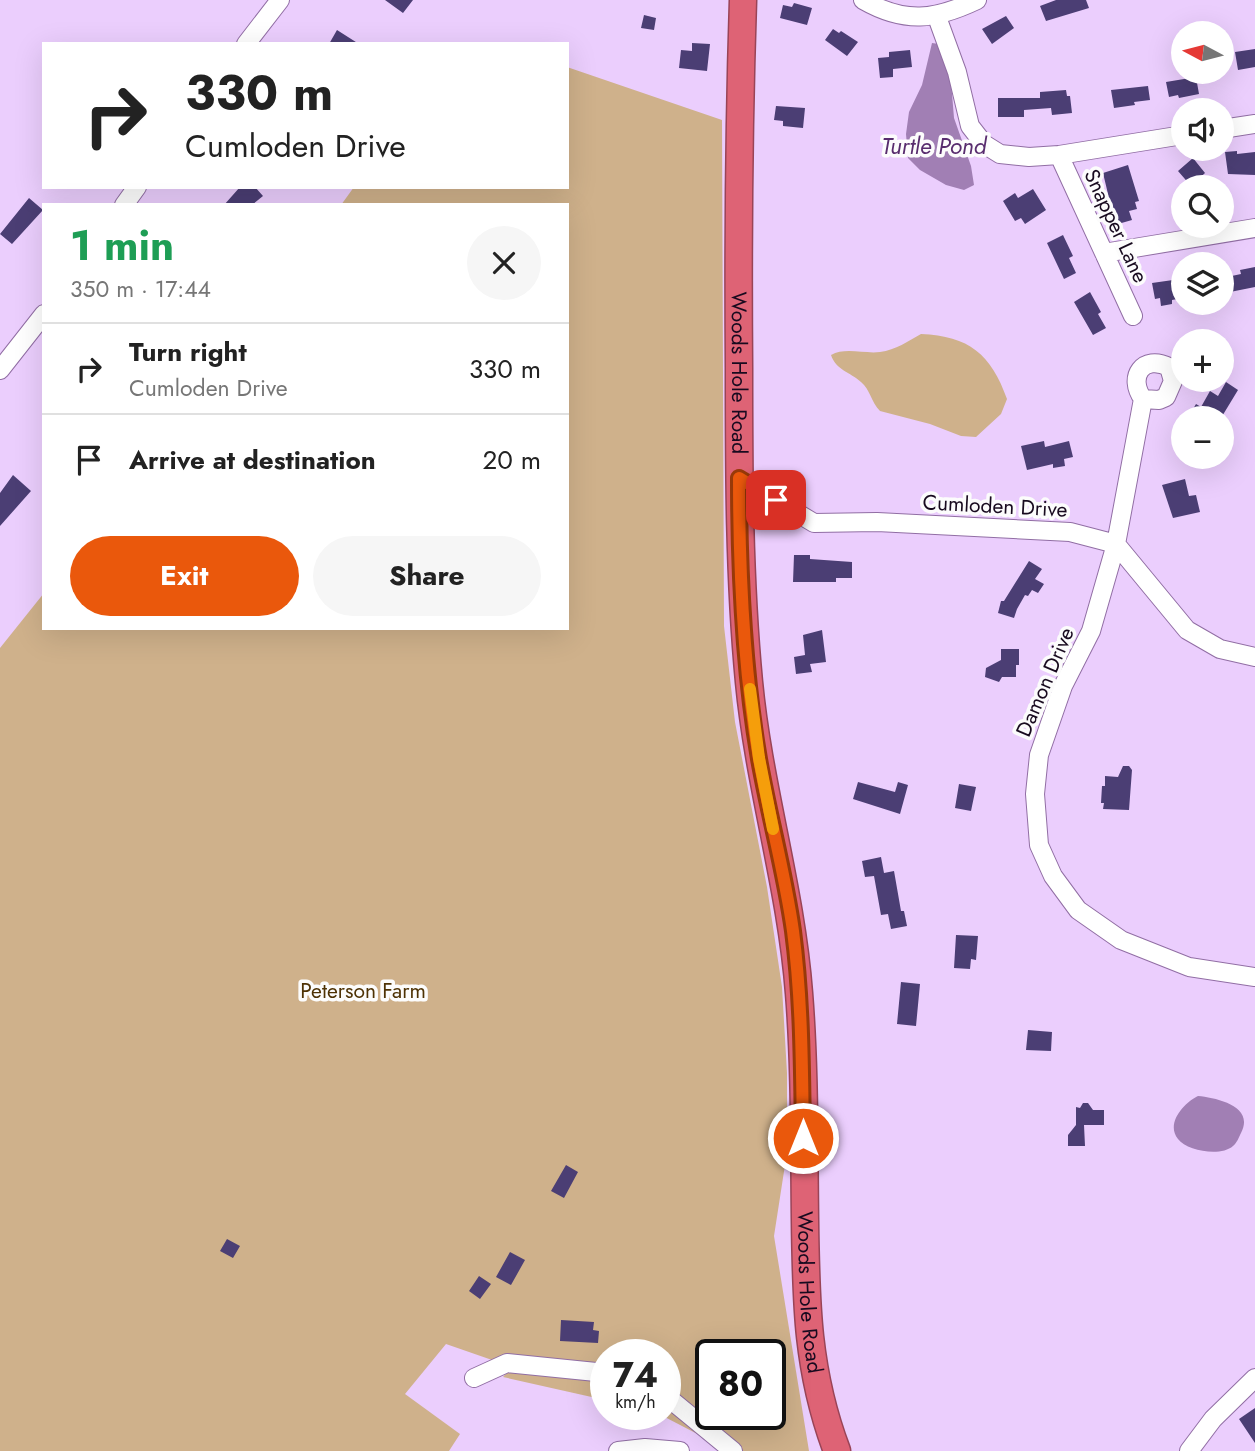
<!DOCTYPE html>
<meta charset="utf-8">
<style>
:root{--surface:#fff;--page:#f6f6f6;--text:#222;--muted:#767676;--line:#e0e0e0;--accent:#ea580c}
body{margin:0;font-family:Jost,sans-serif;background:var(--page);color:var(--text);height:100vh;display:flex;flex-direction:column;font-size:26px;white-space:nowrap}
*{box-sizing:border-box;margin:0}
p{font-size:23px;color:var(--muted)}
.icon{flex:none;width:38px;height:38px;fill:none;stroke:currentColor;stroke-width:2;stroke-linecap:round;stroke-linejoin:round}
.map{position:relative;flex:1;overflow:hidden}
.drawer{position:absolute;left:42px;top:203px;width:527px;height:427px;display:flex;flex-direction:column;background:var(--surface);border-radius:0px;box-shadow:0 7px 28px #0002}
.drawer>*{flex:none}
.hud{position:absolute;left:42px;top:42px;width:527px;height:147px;border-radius:0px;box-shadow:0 7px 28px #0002;background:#fff;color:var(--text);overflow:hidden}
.needle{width:46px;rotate:277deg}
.buttons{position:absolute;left:1171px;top:21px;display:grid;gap:14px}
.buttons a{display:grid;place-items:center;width:63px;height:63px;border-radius:50%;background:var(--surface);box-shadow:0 7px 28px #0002;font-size:35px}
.speed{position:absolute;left:590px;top:1339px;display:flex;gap:14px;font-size:35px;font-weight:700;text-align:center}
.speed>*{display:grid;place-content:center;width:91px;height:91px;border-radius:50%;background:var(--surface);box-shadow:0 7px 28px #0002;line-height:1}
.speed small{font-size:18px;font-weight:400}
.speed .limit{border:4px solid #111;border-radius:10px;background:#fff;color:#111}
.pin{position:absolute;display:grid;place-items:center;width:60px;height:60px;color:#fff;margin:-30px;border-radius:14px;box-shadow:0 4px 10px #0006}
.me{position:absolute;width:77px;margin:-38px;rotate:0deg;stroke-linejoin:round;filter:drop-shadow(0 0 5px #0008)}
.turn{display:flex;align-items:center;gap:24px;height:147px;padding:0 28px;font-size:32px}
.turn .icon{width:91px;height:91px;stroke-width:2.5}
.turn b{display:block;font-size:49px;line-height:60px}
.round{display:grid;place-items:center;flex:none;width:74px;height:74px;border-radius:37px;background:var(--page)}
.summary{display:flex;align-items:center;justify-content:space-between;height:119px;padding:0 28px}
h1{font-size:42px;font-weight:700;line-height:52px;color:#1e9e55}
.button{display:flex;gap:14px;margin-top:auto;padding:14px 28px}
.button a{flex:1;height:80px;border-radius:42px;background:var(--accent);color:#fff;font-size:28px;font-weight:700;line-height:80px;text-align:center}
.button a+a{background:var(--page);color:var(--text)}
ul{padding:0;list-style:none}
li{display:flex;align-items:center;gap:21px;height:91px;padding:0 28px;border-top:2px solid var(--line)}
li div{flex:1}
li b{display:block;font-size:26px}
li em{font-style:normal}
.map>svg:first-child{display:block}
.green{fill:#cfb18b;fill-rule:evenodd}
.water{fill:#a17fb4}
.building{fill:#4b3e74}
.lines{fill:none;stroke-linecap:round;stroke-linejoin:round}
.minor-casing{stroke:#916ea4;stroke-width:20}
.highway-casing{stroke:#994457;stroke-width:29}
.minor{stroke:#fff;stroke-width:18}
.highway{stroke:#de6375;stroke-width:26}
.route-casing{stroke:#983908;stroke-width:18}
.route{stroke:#ea580c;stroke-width:12}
.slow{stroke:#f59e0b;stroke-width:12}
.labels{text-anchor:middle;stroke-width:7;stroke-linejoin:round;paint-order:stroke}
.street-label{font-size:21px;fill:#180a1f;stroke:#fcfcfc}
.park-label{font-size:21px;fill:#4e3204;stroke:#fcfcfc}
.water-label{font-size:23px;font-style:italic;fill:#582c6e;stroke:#fcfcfc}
</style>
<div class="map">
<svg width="1255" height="1451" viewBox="0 0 1255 1451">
<rect width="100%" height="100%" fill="#ebcefd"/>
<path class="green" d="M567 67 722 120 724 626 735 722 767 887 782 987 787 1073V1123L785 1165 774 1236 809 1451H730L659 1414H665V1354H606L605 1400 503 1377 512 1367 446 1344 405 1394 460 1434 449 1451H0V648L44 593V628H567V205H341L354 187H567ZM710 1354H770V1414H710Z
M921 334C969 336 991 354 1007 399L1001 414 976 437 961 436 930 424 880 411C871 402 870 389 861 382 850 372 836 370 831 355 845 347 864 354 880 352 896 350 908 341 921 334Z"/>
<path class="water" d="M932 43 939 44 949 57 954 118 971 166 974 185 964 190 946 185 920 170 908 158 906 134 909 112 922 85Z
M1198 1096C1217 1098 1255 1106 1241 1133 1239 1137 1237 1143 1233 1146 1221 1157 1187 1151 1178 1139 1165 1123 1185 1102 1198 1096Z"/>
<path class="building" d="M385 0H413L403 13Z
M1056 0H1086L1089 8 1046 21 1040 6Z
M794 3 812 8 807 25 780 18 783 5 792 7Z
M644 15 656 18 654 30 641 28Z
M1006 16 1014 28 992 44 982 29Z
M833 29 839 33 841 31 858 42 847 56 825 40Z
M337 30 359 44H329Z
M692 43 710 44 707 71 679 68 681 50 692 51Z
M1255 49V67L1238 70 1235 52Z
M910 50 912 67 893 69V77L880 78 878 58 889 57V52Z
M1196 77 1199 94 1179 98 1178 95 1169 97 1166 82Z
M1148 86 1150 100 1134 102 1135 105 1114 108 1111 90Z
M1066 90 1067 96H1070L1072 113 1052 115 1051 108 1024 110V117H998V98H1040V92Z
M776 106 805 108 803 128 783 126V121L774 120Z
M1237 151V154L1255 152V175L1228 174 1225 152Z
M1193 158 1205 173 1191 186 1178 171Z
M1128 165 1139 201 1135 202 1137 209 1129 211 1132 220 1118 224 1115 215H1113L1103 173Z
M240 187H255L263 196 252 205H224Z
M1033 189 1046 210 1025 224 1021 218 1015 221 1003 201 1015 193 1018 198Z
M29 198 43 210 12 244 0 234Z
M1063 235 1073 256 1069 258 1076 273 1064 279 1047 243Z
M1255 267V287L1230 292 1227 277 1241 274 1240 270Z
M1173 280 1174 284 1183 282V298L1172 300V304L1161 306 1160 298 1155 299 1152 283Z
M1090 292 1101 312 1098 314 1106 328 1093 335 1074 302Z
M1226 382 1238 390 1221 418H1188L1196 404 1201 407 1210 391 1218 396Z
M1044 441 1045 447 1069 441 1073 457 1064 459 1065 466 1053 468V464L1027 470 1021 446Z
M13 475 31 491 0 526V493Z
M1185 479 1189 496 1196 495 1200 512 1173 518 1162 485Z
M794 555H810V559L852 562V578H836V582H793Z
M1029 561 1042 569 1035 579 1044 584 1038 593 1032 590 1028 596 1025 595 1017 609 1014 618 998 613 1001 601H1004Z
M822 630 826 662 810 664 812 672 796 674 794 657 805 655 803 635Z
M1001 649H1019V665H1016V677H1002L999 682 985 677 986 668 1001 660Z
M1123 766H1129L1132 770 1129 810 1103 809 1104 803H1101L1102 786H1105V776L1118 777Z
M858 782 895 792 898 782 908 785 900 814 853 799Z
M959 784 976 787 971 811 955 808Z
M881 857 884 873 894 871 901 911H904L907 926 891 929 888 914 881 915 874 876 865 877 862 861Z
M956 935 978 936 976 960 971 959 970 969 954 968Z
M901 982 920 984 916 1026 897 1024Z
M1028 1030 1052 1032 1051 1051 1026 1050Z
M1083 1103H1088L1093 1110H1104V1125H1084L1085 1146H1068V1135L1076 1125V1107L1080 1108Z
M566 1165 578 1172 564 1198 551 1191Z
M227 1239 240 1246 233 1258 220 1251Z
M510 1252 525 1260 511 1285 496 1277Z
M479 1276 491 1284 480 1299 469 1291Z
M561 1320 594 1322 593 1330 599 1331 598 1343 560 1341Z
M1255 1408V1443L1239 1419Z"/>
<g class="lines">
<defs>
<path id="minor" d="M863 0C905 24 935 20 977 0
M937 17 957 72 970 126 984 144 1000 154 1029 157 1059 155 1183 135
M246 44 280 0
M1222 129 1255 124
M1059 155 1133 316
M124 205 137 187
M1104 253 1255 228
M0 370 44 314
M1143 399 1159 400 1166 397 1173 381 1169 367C1143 354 1127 377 1143 399L1116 544 1091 631 1063 686 1039 755 1035 794 1039 845 1053 876 1078 910 1121 940 1189 967 1255 977
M739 478 814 523 877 522 1070 532 1116 544 1187 630 1220 649 1255 657
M474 1378 507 1363 606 1373
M665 1395 733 1451
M618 1451 645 1448 680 1451
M1189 1451 1213 1419 1255 1378"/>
<g id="highway">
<path id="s1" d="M743 0C739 122 738 244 739 367 739 472 739 577 749 682 759 787 791 888 799 993 805 1068 804 1144 805 1220 806 1303 807 1372 837 1451"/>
</g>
</defs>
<use href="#minor" class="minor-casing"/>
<use href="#highway" class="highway-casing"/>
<use href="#minor" class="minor"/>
<use href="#highway" class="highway"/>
</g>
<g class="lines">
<defs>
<path id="route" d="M776 500 739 478C739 571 743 666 759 759 769 816 785 873 793 931 802 999 802 1068 803 1138"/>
</defs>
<use href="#route" class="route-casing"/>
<use href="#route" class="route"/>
<path class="slow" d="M750 689 759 758 773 829"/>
</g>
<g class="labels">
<g class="street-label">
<text transform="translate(1116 226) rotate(65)" y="7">Snapper Lane</text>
<text dy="7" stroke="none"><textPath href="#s1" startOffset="373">Woods Hole Road</textPath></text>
<text transform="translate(995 506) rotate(3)" y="7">Cumloden Drive</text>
<text transform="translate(1045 682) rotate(-67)" y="7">Damon Drive</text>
<text dy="7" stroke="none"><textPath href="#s1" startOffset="1297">Woods Hole Road</textPath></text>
</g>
<g class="park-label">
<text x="363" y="998">Peterson Farm</text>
</g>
<g class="water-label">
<text x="934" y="154">Turtle Pond</text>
</g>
</g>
</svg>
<div class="buttons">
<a><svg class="needle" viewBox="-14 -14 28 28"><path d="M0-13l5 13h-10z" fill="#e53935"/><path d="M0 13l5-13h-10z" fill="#767676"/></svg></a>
<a><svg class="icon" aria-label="sound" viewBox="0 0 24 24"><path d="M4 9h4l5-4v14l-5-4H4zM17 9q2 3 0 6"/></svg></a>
<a><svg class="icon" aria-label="search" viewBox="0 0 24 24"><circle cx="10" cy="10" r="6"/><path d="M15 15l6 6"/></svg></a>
<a><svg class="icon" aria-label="layers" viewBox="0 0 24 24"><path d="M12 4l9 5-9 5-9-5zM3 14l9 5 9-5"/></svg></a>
<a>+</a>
<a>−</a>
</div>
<div class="speed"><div>74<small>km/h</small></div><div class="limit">80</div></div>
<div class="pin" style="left:776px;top:500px;background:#d93025"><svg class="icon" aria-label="arrive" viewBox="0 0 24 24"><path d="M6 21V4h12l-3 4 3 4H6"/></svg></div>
<svg class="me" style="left:803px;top:1138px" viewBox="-20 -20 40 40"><circle r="17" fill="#ea580c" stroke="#fff" stroke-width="3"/><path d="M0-11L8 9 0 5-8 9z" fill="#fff"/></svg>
<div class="hud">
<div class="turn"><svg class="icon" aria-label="right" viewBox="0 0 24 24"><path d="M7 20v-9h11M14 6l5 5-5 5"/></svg><div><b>330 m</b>Cumloden Drive</div></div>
</div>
<section class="drawer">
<div class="summary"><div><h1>1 min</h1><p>350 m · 17:44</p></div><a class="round"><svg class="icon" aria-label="close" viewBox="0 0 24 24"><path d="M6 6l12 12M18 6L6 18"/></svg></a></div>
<ul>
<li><svg class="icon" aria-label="right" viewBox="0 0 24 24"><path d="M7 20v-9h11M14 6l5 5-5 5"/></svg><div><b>Turn right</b><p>Cumloden Drive</p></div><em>330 m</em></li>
<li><svg class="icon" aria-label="arrive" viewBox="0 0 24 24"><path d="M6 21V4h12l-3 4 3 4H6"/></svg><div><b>Arrive at destination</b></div><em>20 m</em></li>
</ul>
<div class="button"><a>Exit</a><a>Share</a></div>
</section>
</div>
